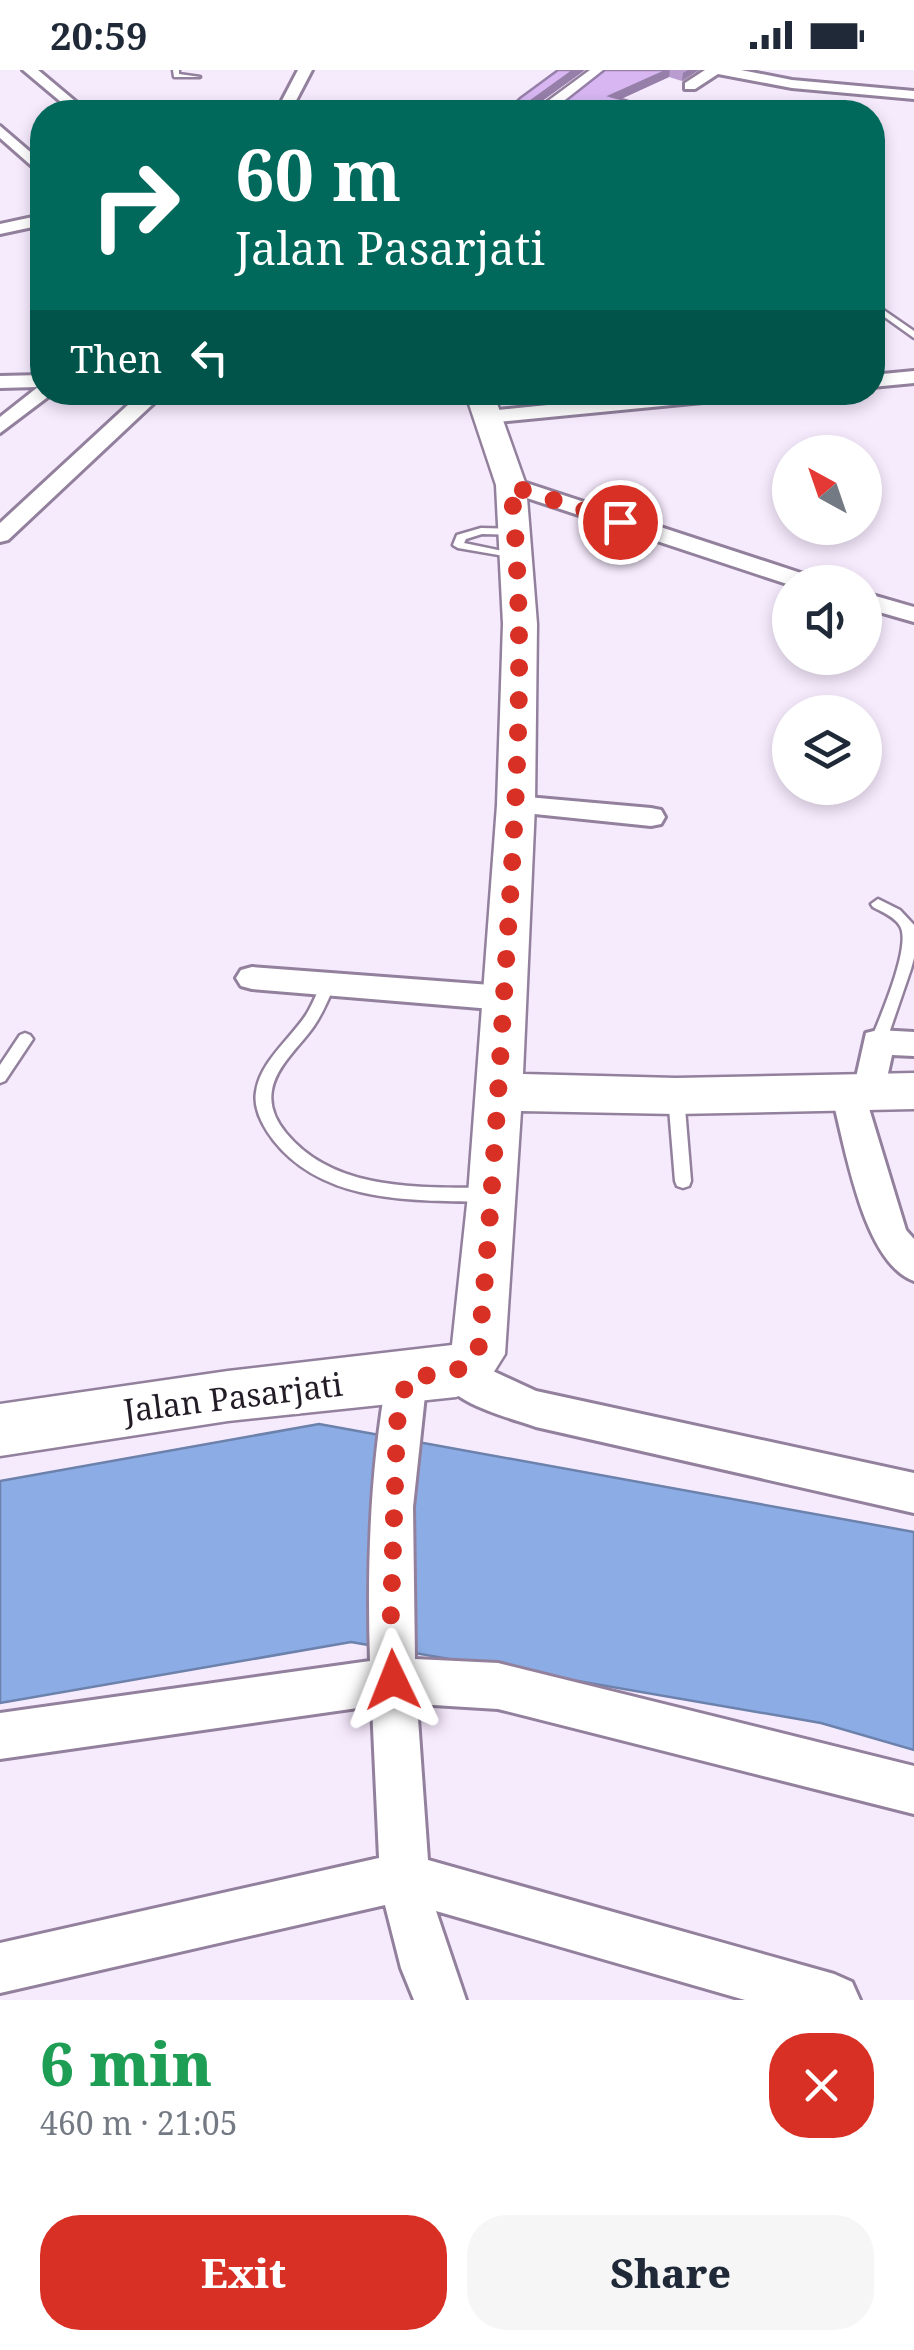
<!DOCTYPE html>
<meta charset="utf-8">
<style>
:root{--surface:#fff;--page:#f6f6f7;--text:#1f2937;--muted:#747a83;--accent:#d93025}
body{margin:0;font-family:"Noto Serif",serif;background:var(--page);color:var(--text);height:100vh;display:flex;flex-direction:column;font-size:38px;white-space:nowrap}
*{box-sizing:border-box;margin:0}
p{font-size:32px;color:var(--muted)}
.icon{flex:none;width:55px;height:55px;fill:none;stroke:currentColor;stroke-width:2;stroke-linecap:round;stroke-linejoin:round}
.map{position:relative;height:1930px;overflow:hidden}
.sheet{display:flex;flex-direction:column;background:var(--surface);flex:1}
.sheet>*{flex:none}
.banner{position:absolute;left:30px;top:30px;width:855px;height:305px;border-radius:40px;box-shadow:0 5px 15px #0003;background:#00695c;color:#fff;overflow:hidden}
.needle{width:65px;rotate:320deg}
.fabs{position:absolute;left:772px;top:365px;display:grid;gap:20px}
.fabs a{display:grid;place-items:center;width:110px;height:110px;border-radius:50%;background:var(--surface);box-shadow:0 5px 15px #0003;font-size:50px}
.pin{position:absolute;display:grid;place-items:center;width:85px;height:85px;color:#fff;margin:-42px;border:5px solid #fff;border-radius:50%;box-shadow:0 2px 10px #0007}
.me{position:absolute;width:110px;margin:-55px;rotate:358deg;stroke-linejoin:round;filter:drop-shadow(0 0 8px #0008)}
.turn{display:flex;align-items:center;gap:35px;height:210px;padding:0 40px;font-size:45px}
.turn .icon{width:130px;height:130px;stroke-width:2.5}
.turn b{display:block;font-size:70px;line-height:85px}
.then{display:flex;align-items:center;height:95px;padding:0 40px;background:#0003;gap:20px;font-size:38px}
.round{display:grid;place-items:center;flex:none;width:105px;height:105px;border-radius:40px;background:var(--page)}
.head{display:flex;align-items:center;justify-content:space-between;height:170px;padding:0 40px}
h1{font-size:60px;font-weight:800;line-height:75px;color:#1e9e55}
.cta{display:flex;gap:20px;margin-top:auto;padding:20px 40px}
.cta a{flex:1;height:115px;border-radius:40px;background:var(--accent);color:#fff;font-size:40px;font-weight:800;line-height:115px;text-align:center}
.cta a+a{background:var(--page);color:var(--text)}
.status{display:flex;justify-content:space-between;align-items:center;height:70px;padding:0 50px;background:var(--surface);direction:ltr}
.status svg{height:28px;fill:currentColor}
.map>svg:first-child{display:block}
.water{fill:#8bace4;stroke:#6c81ab;stroke-width:2.5}
.lines{fill:none;stroke-linecap:round;stroke-linejoin:round}
.lane-casing{stroke:#92809d;stroke-width:5}
.street-casing{stroke:#92809d;stroke-width:6}
.secondary-casing{stroke:#92809d;stroke-width:5}
.lane{fill:#fff;fill-rule:evenodd}
.street{fill:#fff;fill-rule:evenodd}
.secondary{fill:#fff;fill-rule:evenodd}
.wall{fill:#b99dd0}
.shaded-wall{fill:#967fa9}
.building{fill:#d7b6f2;stroke:#967fa9;stroke-width:2.5}
.route{stroke:#d93025;stroke-width:18;stroke-dasharray:0 32.4}
.labels{text-anchor:middle;stroke-width:10;stroke-linejoin:round;paint-order:stroke}
.near-street-label{font-size:32px;fill:#231c27;stroke:#fff}
</style>
<div class="status"><b>20:59</b><svg viewBox="0 0 49 12"><path d="M0 12V9h3v3zM5 12V6h3v6zM10 12V3h3v9zM15 12V0h3v12zM26 1h20v11H26zM47 4h2v5h-2z"/></svg></div>
<div class="map">
<svg width="914" height="1930" viewBox="0 0 914 1930">
<rect width="100%" height="100%" fill="#f6eafd"/>
<path class="water" d="M319 1354 914 1462V1680L821 1653 351 1572 0 1633V1411Z"/>
<g class="lines">
<defs>
<path id="lane" d="M173 0H179V4L200 7H174Z
M872 232 914 261V268L872 238Z
M481 458 516 459 521 462 516 465 482 464 466 469 464 473 522 485V489L458 478 453 475 457 465Z
M878 829 900 840 914 855V888L911 899 886 972 883 976H873L870 972C879 950 912 875 900 856 895 847 882 842 873 837L871 834Z
M328 909 335 914C329 928 323 943 314 956 301 975 276 996 272 1020 269 1036 276 1051 286 1063 335 1122 419 1117 489 1118L495 1120 497 1125 495 1130 489 1132C415 1130 325 1135 274 1071 264 1058 253 1039 256 1022 260 992 290 969 306 945 313 934 317 922 323 910Z
M25 963 30 965 33 969 5 1011 0 1013V995L20 965Z
M676 1020 681 1022 684 1026 691 1111 689 1116 683 1118 677 1116 675 1111 668 1026 671 1022Z"/>
<path id="street" d="M23 0H38L88 42H73Z
M298 0H312L290 42H276Z
M705 0H741L792 10 914 21V29L792 18 718 4 695 19H685V13Z
M659 34 685 39 687 42 654 41V35Z
M0 56 42 92V105L0 68Z
M42 145V155L0 164V154Z
M914 301V313L872 317V305Z
M42 305V322H52L49 326 0 363V347L38 317 0 318V306Z
M142 322H260L250 328 156 331 8 470 0 472V453Z
M677 322H754L744 328 488 353 478 347 488 341Z
M511 408 813 507 817 512 790 515 503 420 500 415Z
M865 523 914 537V552L865 538Z
M516 726 651 738 661 740 665 747 661 754 651 756 506 741 502 735 506 729Z
M252 897 504 916 515 920 520 928 515 936 504 940 252 919 241 916 236 908 241 900Z
M878 960 914 962V986L892 985 882 1031 868 1035 906 1160 914 1169V1211C862 1192 845 1073 831 1023L836 1014 855 1012 866 963Z
M456 1284 536 1321 914 1403V1443L536 1357C505 1346 451 1334 436 1302L442 1289Z
M407 1289 421 1294 427 1307 413 1437 415 1589 498 1593 914 1696V1744L498 1639 417 1634 428 1790 834 1904 852 1912 860 1930H745L436 1841 466 1930H414L401 1898 385 1835 0 1923V1873L379 1788 372 1636 0 1689V1643L370 1591C367 1495 370 1401 387 1307L393 1294Z"/>
<path id="secondary" d="M590 0H611L555 42H533Z
M465 322H493L526 415 537 554 535 735 523 1004 676 1008 914 1003V1039L676 1044 521 1041 505 1284 485 1316 456 1327 228 1351 0 1386V1334L228 1301 452 1275 468 1125 497 735 503 554 496 415Z"/>
</defs>
<use href="#lane" class="lane-casing"/>
<use href="#street" class="street-casing"/>
<use href="#secondary" class="secondary-casing"/>
<use href="#lane" class="lane"/>
<use href="#street" class="street"/>
<use href="#secondary" class="secondary"/>
</g>
<path class="wall" d="M585 0 535 36 558 37 605 0H699L682 11 669 7 621 29 625 38 614 42H505Z"/>
<path class="shaded-wall" d="M574 0H585L531 39V31Z
M670 0 669 7 610 34V26Z
M688 0H699L682 11 683 3Z
M625 30V38L614 42H596L597 41Z"/>
<path class="building" d="M558 0H574L531 31 530 36 558 37 605 0H668L610 26 625 30 597 41 604 42H505L520 28Z"/>
<g class="lines">
<path class="route" d="M393 1610 390 1572 397 1353 407 1307C436 1304 459 1307 478 1284 491 1153 498 1023 506 892 516 733 527 574 511 416L620 452"/>
</g>
<g class="labels">
<g class="near-street-label">
<text transform="translate(233 1328) rotate(-7)" y="11">Jalan Pasarjati</text>
</g>
</g>
</svg>
<div class="fabs">
<a><svg class="needle" viewBox="-14 -14 28 28"><path d="M0-13l5 13h-10z" fill="#e53935"/><path d="M0 13l5-13h-10z" fill="#747a83"/></svg></a>
<a><svg class="icon" aria-label="sound" viewBox="0 0 24 24"><path d="M4 9h4l5-4v14l-5-4H4zM17 9q2 3 0 6"/></svg></a>
<a><svg class="icon" aria-label="layers" viewBox="0 0 24 24"><path d="M12 4l9 5-9 5-9-5zM3 14l9 5 9-5"/></svg></a>
</div>
<div class="pin" style="left:620px;top:452px;background:#d93025"><svg class="icon" aria-label="arrive" viewBox="0 0 24 24"><path d="M6 21V4h12l-3 4 3 4H6"/></svg></div>
<svg class="me" style="left:393px;top:1610px" viewBox="-20 -20 40 40"><path d="M0-17L14 15 0 8-14 15z" fill="#d93025" stroke="#fff" stroke-width="4"/></svg>
<div class="banner">
<div class="turn"><svg class="icon" aria-label="right" viewBox="0 0 24 24"><path d="M7 20v-9h11M14 6l5 5-5 5"/></svg><div><b>60 m</b>Jalan Pasarjati</div></div>
<div class="then">Then<svg class="icon" aria-label="left" viewBox="0 0 24 24"><path d="M17 20v-9H6M10 6l-5 5 5 5"/></svg></div>
</div>
</div>
<section class="sheet">
<div class="head"><div><h1>6 min</h1><p>460 m · 21:05</p></div><a class="round" style="background:#d93025;color:#fff"><svg class="icon" aria-label="close" viewBox="0 0 24 24"><path d="M6 6l12 12M18 6L6 18"/></svg></a></div>
<div class="cta"><a>Exit</a><a>Share</a></div>
</section>
